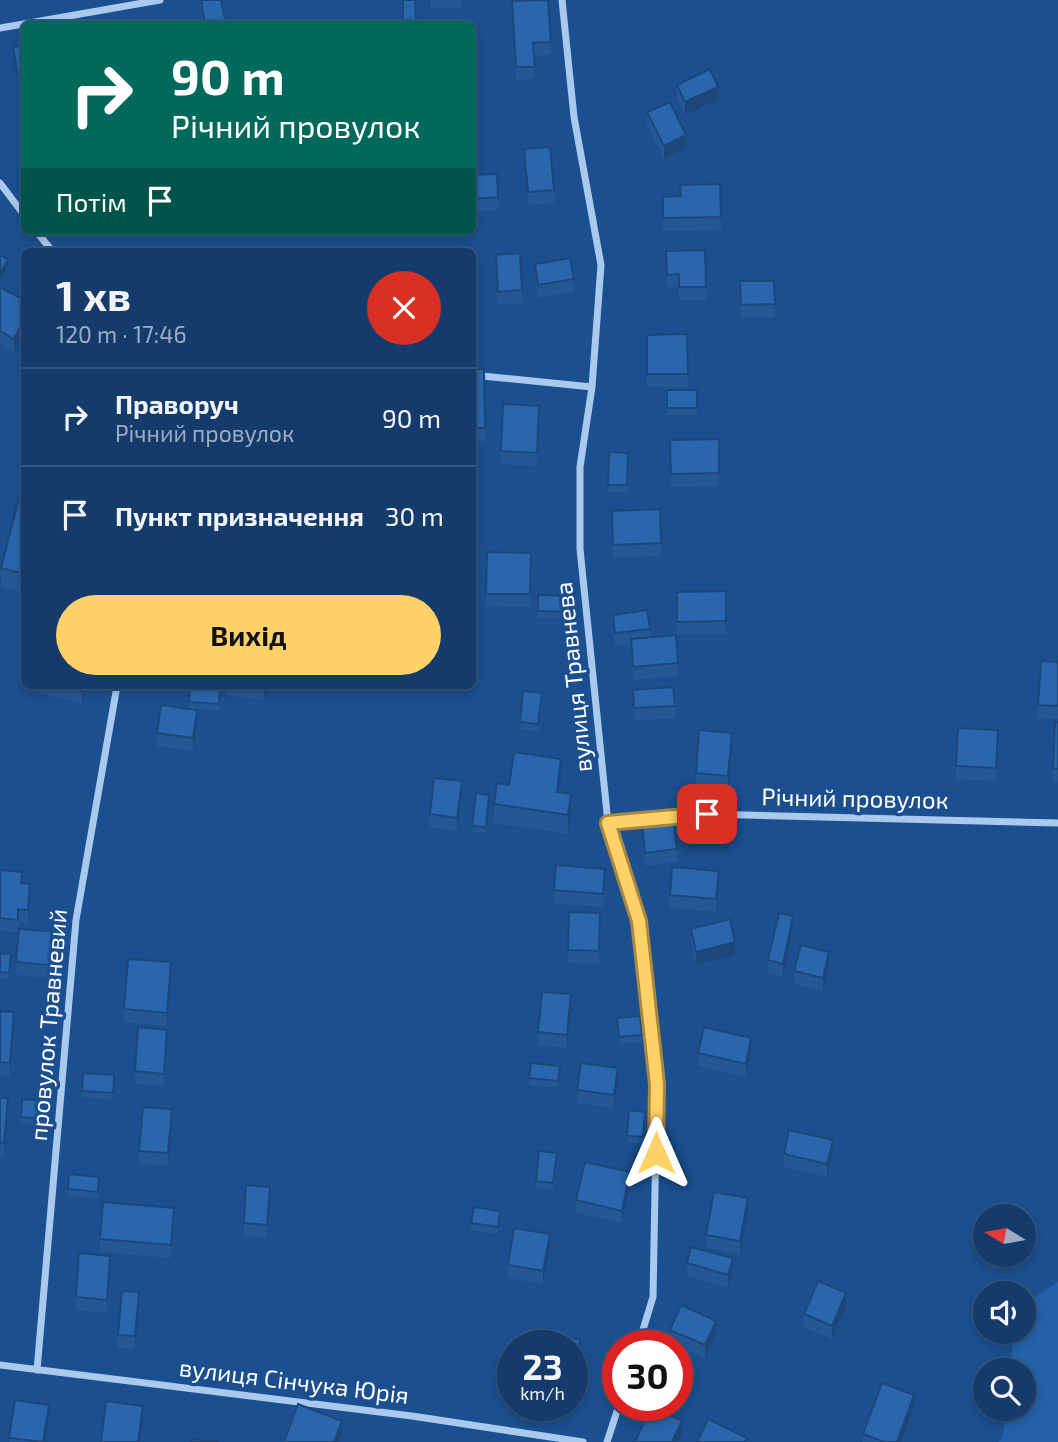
<!DOCTYPE html>
<html lang="uk">
<meta charset="utf-8">
<style>
:root{--surface:#143b6b;--page:#1d4271;--text:#f1f3f6;--muted:#9dadc1;--line:#33557e;--accent:#ffd166}
body{margin:0;font-family:"Exo 2",sans-serif;background:var(--page);color:var(--text);height:100vh;display:flex;flex-direction:column;font-size:26px;white-space:nowrap}
*{box-sizing:border-box;margin:0}
p{font-size:23px;color:var(--muted)}
.icon{flex:none;width:38px;height:38px;fill:none;stroke:currentColor;stroke-width:2;stroke-linecap:round;stroke-linejoin:round}
.map{position:relative;flex:1;overflow:hidden}
.panel{position:absolute;left:21px;top:248px;width:455px;height:441px;display:flex;flex-direction:column;background:var(--surface);border-radius:10px;box-shadow:0 4px 10px #0003,0 0 0 2px var(--line)}
.panel>*{flex:none}
.banner{position:absolute;left:21px;top:21px;width:455px;height:214px;border-radius:10px;box-shadow:0 4px 10px #0003,0 0 0 2px var(--line);background:#00695c;color:#fff;overflow:hidden}
.needle{width:46px;rotate:281deg}
.tools{position:absolute;left:973px;top:1204px;display:grid;gap:14px}
.tools a{display:grid;place-items:center;width:63px;height:63px;border-radius:50%;background:var(--surface);box-shadow:0 4px 10px #0003,0 0 0 2px var(--line);font-size:35px}
.speed{position:absolute;left:497px;top:1330px;display:flex;gap:14px;font-size:35px;font-weight:700;text-align:center}
.speed>*{display:grid;place-content:center;width:91px;height:91px;border-radius:50%;background:var(--surface);box-shadow:0 4px 10px #0003,0 0 0 2px var(--line);line-height:1}
.speed small{font-size:18px;font-weight:400}
.speed .limit{border:10px solid #d22;background:#fff;color:#111}
.pin{position:absolute;display:grid;place-items:center;width:60px;height:60px;color:#fff;margin:-30px;border-radius:14px;box-shadow:0 4px 10px #0006}
.me{position:absolute;width:77px;margin:-38px;rotate:0deg;stroke-linejoin:round;filter:drop-shadow(0 0 5px #0008)}
.turn{display:flex;align-items:center;gap:24px;height:147px;padding:0 35px;font-size:32px}
.turn .icon{width:91px;height:91px;stroke-width:2.5}
.turn b{display:block;font-size:49px;line-height:60px}
.then{display:flex;align-items:center;height:66px;padding:0 35px;background:#0003;gap:14px;font-size:26px}
.round{display:grid;place-items:center;flex:none;width:74px;height:74px;border-radius:37px;background:var(--page)}
.head{display:flex;align-items:center;justify-content:space-between;height:119px;padding:0 35px}
h1{font-size:42px;font-weight:700;line-height:52px}
.action{display:flex;gap:14px;margin-top:auto;padding:14px 35px}
.action a{flex:1;height:80px;border-radius:42px;background:var(--accent);color:#111;font-size:28px;font-weight:700;line-height:80px;text-align:center}
ul{padding:0;list-style:none}
li{display:flex;align-items:center;gap:21px;height:98px;padding:0 35px;border-top:2px solid var(--line)}
li div{flex:1}
li b{display:block;font-size:26px}
li em{font-style:normal}
.map>svg:first-child{display:block}
.green{fill:#2461a8}
.lines{fill:none;stroke-linecap:round;stroke-linejoin:round}
.street{stroke:#a9c9ee;stroke-width:7}
.wall{fill:#245895}
.shaded-wall{fill:#1d4779}
.building{fill:#2a66ad;stroke:#1d4779;stroke-width:2}
.route-casing{stroke:#a68842;stroke-width:18}
.route{stroke:#ffd166;stroke-width:12}
.labels{text-anchor:middle;stroke-width:7;stroke-linejoin:round;paint-order:stroke}
.street-label{font-size:24px;fill:#fff;stroke:#1b4f8f}
</style>
<div class="map">
<svg width="1058" height="1442" viewBox="0 0 1058 1442">
<rect width="100%" height="100%" fill="#1b4f8f"/>
<path class="green" d="M1058 1282V1442H999L1003 1436 1006 1409H1024V1370H1010L1014 1332H1024V1304Z"/>
<g class="lines">
<path class="street" d="M562 0 574 117 601 265 592 387 580 467V549L608 823 639 921 657 1084 653 1297 638 1346
M0 28 160 0
M0 183 24 215
M36 231 53 252
M472 375 592 387
M608 823 707 814 1058 823
M0 1365 412 1416 583 1442
M37 1370 76 920 117 686
M607 1442 619 1405"/>
</g>
<path class="wall" d="M199 0H221L226 24H203Z
M431 0H462V8H431Z
M512 1 551 42V55L534 56 535 79 516 80Z
M24 45V81L18 82 13 53V47Z
M677 85 718 100 685 115 677 98Z
M647 112 686 148 664 159 647 125Z
M524 149 554 190V203L528 205Z
M472 175 498 197V210L472 212Z
M720 184 721 230 663 231V197L681 196Z
M705 250 706 300H679V287H667L666 251Z
M496 255 522 290V303L498 305Z
M535 264 574 279V292L538 298 535 277Z
M740 281 775 304V317L741 318Z
M0 287 24 300 14 352 0 344Z
M687 334 688 387H647V335Z
M484 369 485 441H472V370Z
M667 390H697V415H667Z
M539 419 537 466 501 464V451Z
M719 439V486L671 487 670 440Z
M609 452 628 453 627 492H608Z
M24 496V593L1 587V568Z
M612 524 661 543V556L613 558Z
M487 552 531 553 530 607 486 606Z
M726 591V634H677V592Z
M538 595 576 596V618H538Z
M613 615 650 629V637L678 663V676L633 680 631 644 615 646 613 628Z
M1058 662V719L1038 718V705Z
M28 686H87L82 704 28 690Z
M226 686H267L264 701 226 695Z
M190 687 220 688 219 710 189 709Z
M633 690 675 706V718L634 721Z
M542 700 538 731 520 729V722Z
M1058 722V782H1053V769Z
M197 723 193 751 157 746V733Z
M998 743 996 781 956 779V766Z
M732 746 728 789 696 786V773Z
M561 778 559 792 571 813 568 834 494 823V804L509 785Z
M462 794 457 831 430 827V814Z
M489 801 486 833 472 832V826Z
M642 823 677 849V862L645 866 642 836Z
M0 870 22 883 30 897 28 923 18 922V932L0 931Z
M605 882 603 907 554 903V890Z
M719 883 716 912 670 908V895Z
M600 926 599 964 568 963V950Z
M691 929 735 955 696 964 691 942Z
M793 929 783 977 768 973V960Z
M60 945 57 979 16 975V962Z
M0 953 11 961 9 979H0Z
M829 964 823 991 794 984V971Z
M171 975 167 1026 124 1022V1009Z
M571 1007 567 1048 538 1045V1032Z
M0 1011 14 1025 10 1076 0 1075Z
M617 1018 642 1035V1042L619 1044Z
M167 1043 164 1086 135 1084V1071Z
M751 1051 746 1077 698 1066V1053Z
M560 1072 558 1087 529 1085V1078Z
M618 1081 614 1108 577 1103V1090Z
M114 1082 113 1100 82 1097V1091Z
M0 1098 8 1111 4 1156H0Z
M47 1107 45 1125 21 1123V1117Z
M645 1118 643 1144 627 1142V1136Z
M172 1122 168 1166 139 1164V1151Z
M833 1153 827 1177 784 1167V1154Z
M557 1160 553 1190 536 1188V1181Z
M99 1183 98 1198 68 1196V1189Z
M630 1185 622 1223 576 1213V1200Z
M270 1200 267 1238 244 1236V1223Z
M748 1211 740 1254 706 1248V1235Z
M500 1217 498 1234 471 1230V1223Z
M174 1221 171 1258 100 1252V1239Z
M550 1247 543 1284 508 1278V1265Z
M687 1263 733 1271 728 1288 687 1276Z
M110 1269 107 1313 76 1310V1297Z
M139 1305 135 1349 118 1348V1335Z
M846 1306 832 1339 804 1327V1314Z
M670 1330 716 1333 705 1358 670 1343Z
M572 1346 580 1352 577 1385H572Z
M914 1408 901 1442H863V1434Z
M49 1418 45 1442H9V1438Z"/>
<path class="shaded-wall" d="M718 87V100L685 115V102Z
M686 135V148L664 159V146Z
M8 259V265L0 280V274Z
M24 319V332L14 352V339Z
M83 686H87L82 704V691Z
M265 686H267L264 701V688Z
M197 710V723L193 751V738Z
M732 733V746L728 789V776Z
M561 759V778L557 811V792Z
M462 781V794L457 831V818Z
M571 794V813L568 834V815Z
M719 871V883L716 912V899Z
M30 884V897L28 923V910Z
M793 916V929L783 977V964Z
M60 932V945L57 979V966Z
M735 942V955L696 964V952Z
M829 952V964L823 991V978Z
M171 962V975L167 1026V1013Z
M571 994V1007L567 1048V1035Z
M14 1012V1025L10 1076V1063Z
M167 1030V1043L164 1086V1074Z
M751 1038V1051L746 1077V1064Z
M618 1068V1081L614 1108V1095Z
M8 1098V1111L4 1156V1143Z
M172 1109V1122L168 1166V1153Z
M833 1140V1153L827 1177V1164Z
M630 1172V1185L622 1223V1211Z
M270 1187V1200L267 1238V1225Z
M748 1198V1211L740 1254V1241Z
M174 1208V1221L171 1258V1245Z
M550 1234V1247L543 1284V1271Z
M110 1256V1269L107 1313V1300Z
M733 1258V1271L728 1288V1275Z
M139 1292V1305L135 1349V1336Z
M846 1293V1306L832 1339V1326Z
M716 1321V1333L705 1358V1345Z
M580 1339V1352L577 1385V1372Z
M914 1395V1408L901 1442H897Z
M49 1405V1418L45 1442H43Z
M143 1406V1419L140 1442H138Z
M342 1421V1433L339 1442H334Z
M682 1421V1434L678 1442H672Z"/>
<path class="building" d="M201 0H221L226 24H205Z
M403 0H415L416 24H403Z
M548 0 551 42 533 43 535 67H516L512 1Z
M24 45V75L18 76 13 47Z
M710 69 718 87 685 102 677 85Z
M670 102 686 135 664 146 647 112Z
M550 147 554 190 528 192 524 149Z
M497 174 498 197 472 199V175Z
M720 184 721 217 663 218V197L681 196 680 185Z
M705 250 706 287H679V274L667 275 666 251Z
M520 253 522 290 498 292 496 255Z
M0 255 8 259 0 274Z
M570 258 574 279 538 285 535 264Z
M740 281H774L775 304 741 305Z
M0 287 24 300V319L14 339 0 331Z
M687 334 688 374H647V335Z
M484 369 485 428H472V370Z
M667 390H697V408H667Z
M503 404 539 406 537 453 501 451Z
M719 439V473L671 474 670 440Z
M609 452 628 453 627 485H608Z
M20 495 24 496V574L1 568Z
M660 509 661 543 613 545 612 511Z
M487 552 531 553 530 594H486Z
M726 591V621L677 622V592Z
M538 595 576 596V612L538 611Z
M647 610 650 629 615 633 613 615Z
M676 635 678 663 633 667 631 639Z
M1041 661 1058 662V706L1038 705Z
M62 686H83L82 691Z
M249 686H265L264 688Z
M190 687 220 688 219 704 189 702Z
M673 687 675 706 634 708 633 690Z
M523 691 542 693 538 724 520 722Z
M161 705 197 710 193 738 157 733Z
M1055 722H1058V769H1053Z
M958 728 998 730 996 768 956 766Z
M699 730 732 733 728 776 696 773Z
M514 752 561 759 557 792 571 794 568 815 494 804 497 783 509 785Z
M434 778 462 781 457 818 430 814Z
M476 793 489 795 486 827 472 826Z
M673 820 677 849 645 853 642 823Z
M556 865 605 869 603 894 554 890Z
M672 867 719 871 716 899 670 895Z
M0 870 22 872 21 883 30 884 28 910 18 909V920L0 918Z
M569 912 600 913 599 951 568 950Z
M779 913 793 916 783 964 768 960Z
M730 919 735 942 696 952 691 929Z
M19 929 60 932 57 966 16 962Z
M801 945 829 952 823 978 794 971Z
M0 953 11 954 9 973 0 972Z
M128 959 171 962 167 1013 124 1009Z
M542 992 571 994 567 1035 538 1032Z
M0 1011 14 1012 10 1063 0 1062Z
M640 1016 642 1035 619 1037 617 1018Z
M138 1027 167 1030 164 1074 135 1071Z
M704 1027 751 1038 746 1064 698 1053Z
M531 1063 560 1066 558 1081 529 1078Z
M581 1063 618 1068 614 1095 577 1090Z
M83 1073 114 1075 113 1093 82 1091Z
M0 1098H8L4 1143H0Z
M22 1099 47 1101 45 1119 21 1117Z
M143 1107 172 1109 168 1153 139 1151Z
M629 1110 645 1112 643 1137 627 1136Z
M789 1130 833 1140 827 1164 784 1154Z
M539 1151 557 1153 553 1183 536 1181Z
M585 1162 630 1172 622 1211 576 1200Z
M69 1174 99 1177 98 1192 68 1189Z
M246 1185 270 1187 267 1225 244 1223Z
M714 1192 748 1198 740 1241 706 1235Z
M103 1202 174 1208 171 1245 100 1239Z
M474 1207 500 1211 498 1227 471 1223Z
M514 1228 550 1234 543 1271 508 1265Z
M691 1247 733 1258 728 1275 687 1263Z
M79 1253 110 1256 107 1300 76 1297Z
M818 1281 846 1293 832 1326 804 1314Z
M122 1291 139 1292 135 1336 118 1335Z
M681 1305 716 1321 705 1345 670 1330Z
M541 1336 580 1339 577 1372H572V1346H541Z
M882 1383 914 1395 897 1442H884L863 1434Z
M15 1400 49 1405 43 1442 9 1438Z
M106 1401 143 1406 138 1442H101Z
M298 1404 342 1421 334 1442H284Z
M652 1406 682 1421 672 1442H635Z
M708 1419 747 1438 745 1442H697Z
M192 1439 218 1442H191Z"/>
<g class="lines">
<defs>
<path id="route" d="M656 1153 657 1084 639 921 608 823 707 814"/>
</defs>
<use href="#route" class="route-casing"/>
<use href="#route" class="route"/>
</g>
<g class="labels">
<g class="street-label">
<text transform="translate(574 677) rotate(-96)" y="8">вулиця Травнева</text>
<text transform="translate(855 799) rotate(1)" y="8">Річний провулок</text>
<text transform="translate(49 1025) rotate(-85)" y="8">провулок Травневий</text>
<text transform="translate(294 1382) rotate(7)" y="8">вулиця Сінчука Юрія</text>
</g>
</g>
</svg>
<div class="tools">
<a><svg class="needle" viewBox="-14 -14 28 28"><path d="M0-13l5 13h-10z" fill="#e53935"/><path d="M0 13l5-13h-10z" fill="#9dadc1"/></svg></a>
<a><svg class="icon" aria-label="sound" viewBox="0 0 24 24"><path d="M4 9h4l5-4v14l-5-4H4zM17 9q2 3 0 6"/></svg></a>
<a><svg class="icon" aria-label="search" viewBox="0 0 24 24"><circle cx="10" cy="10" r="6"/><path d="M15 15l6 6"/></svg></a>
</div>
<div class="speed"><div>23<small>km/h</small></div><div class="limit">30</div></div>
<div class="pin" style="left:707px;top:814px;background:#d93025"><svg class="icon" aria-label="arrive" viewBox="0 0 24 24"><path d="M6 21V4h12l-3 4 3 4H6"/></svg></div>
<svg class="me" style="left:656px;top:1153px" viewBox="-20 -20 40 40"><path d="M0-17L14 15 0 8-14 15z" fill="#ffd166" stroke="#fff" stroke-width="4"/></svg>
<div class="banner">
<div class="turn"><svg class="icon" aria-label="right" viewBox="0 0 24 24"><path d="M7 20v-9h11M14 6l5 5-5 5"/></svg><div><b>90 m</b>Річний провулок</div></div>
<div class="then">Потім<svg class="icon" aria-label="arrive" viewBox="0 0 24 24"><path d="M6 21V4h12l-3 4 3 4H6"/></svg></div>
</div>
<section class="panel">
<div class="head"><div><h1>1 хв</h1><p>120 m · 17:46</p></div><a class="round" style="background:#d93025;color:#fff"><svg class="icon" aria-label="close" viewBox="0 0 24 24"><path d="M6 6l12 12M18 6L6 18"/></svg></a></div>
<ul>
<li><svg class="icon" aria-label="right" viewBox="0 0 24 24"><path d="M7 20v-9h11M14 6l5 5-5 5"/></svg><div><b>Праворуч</b><p>Річний провулок</p></div><em>90 m</em></li>
<li><svg class="icon" aria-label="arrive" viewBox="0 0 24 24"><path d="M6 21V4h12l-3 4 3 4H6"/></svg><div><b>Пункт призначення</b></div><em>30 m</em></li>
</ul>
<div class="action"><a>Вихід</a></div>
</section>
</div>
